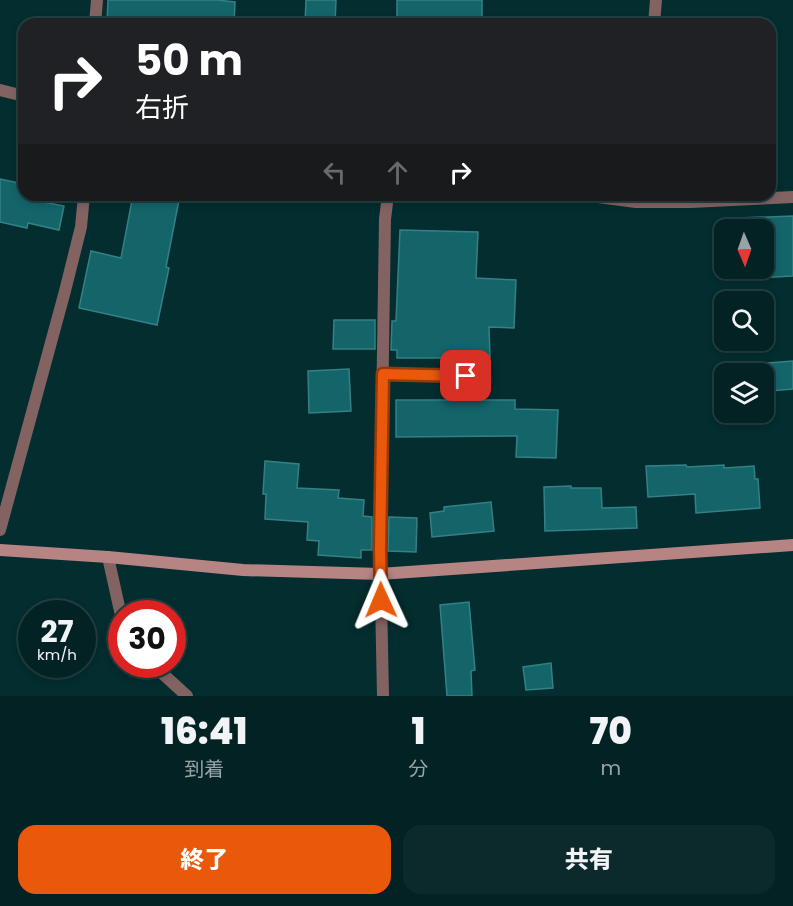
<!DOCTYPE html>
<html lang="ja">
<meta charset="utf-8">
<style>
:root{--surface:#022223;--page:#0c2a2b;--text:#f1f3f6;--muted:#96a4a6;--line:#233f41;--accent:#ea580c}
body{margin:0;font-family:Poppins,"Noto Sans JP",sans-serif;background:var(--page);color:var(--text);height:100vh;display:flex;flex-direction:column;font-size:22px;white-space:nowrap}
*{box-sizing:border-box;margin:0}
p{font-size:20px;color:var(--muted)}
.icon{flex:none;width:33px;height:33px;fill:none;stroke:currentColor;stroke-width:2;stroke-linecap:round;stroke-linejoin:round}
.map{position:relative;height:696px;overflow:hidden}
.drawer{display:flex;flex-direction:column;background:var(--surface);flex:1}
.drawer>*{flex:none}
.top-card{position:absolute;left:18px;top:18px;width:758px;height:183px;border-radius:18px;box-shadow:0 3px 9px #0003,0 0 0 2px var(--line);background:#202124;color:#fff;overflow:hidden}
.needle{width:39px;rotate:178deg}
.tools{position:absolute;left:714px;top:219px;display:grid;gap:12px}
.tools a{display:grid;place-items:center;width:60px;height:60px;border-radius:12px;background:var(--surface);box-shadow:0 3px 9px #0003,0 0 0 2px var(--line);font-size:30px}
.speed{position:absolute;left:18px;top:600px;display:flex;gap:12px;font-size:30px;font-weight:700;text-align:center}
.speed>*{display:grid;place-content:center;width:78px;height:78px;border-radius:50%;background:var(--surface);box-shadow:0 3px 9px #0003,0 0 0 2px var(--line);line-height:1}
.speed small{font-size:15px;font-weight:400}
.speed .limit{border:9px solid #d22;background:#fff;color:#111}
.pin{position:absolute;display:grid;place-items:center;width:51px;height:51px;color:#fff;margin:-26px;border-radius:12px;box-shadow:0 3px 9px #0006}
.me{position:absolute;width:66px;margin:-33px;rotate:359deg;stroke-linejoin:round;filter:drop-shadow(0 0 4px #0008)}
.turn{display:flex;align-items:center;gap:21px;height:126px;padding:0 18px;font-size:27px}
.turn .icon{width:78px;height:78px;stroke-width:2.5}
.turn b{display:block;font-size:42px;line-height:51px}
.lanes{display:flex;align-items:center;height:57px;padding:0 18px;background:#0003;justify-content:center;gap:30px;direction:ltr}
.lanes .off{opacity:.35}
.eta{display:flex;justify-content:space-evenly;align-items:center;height:102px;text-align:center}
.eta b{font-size:36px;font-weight:800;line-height:42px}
.button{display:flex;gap:12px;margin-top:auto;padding:12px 18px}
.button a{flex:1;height:69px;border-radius:18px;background:var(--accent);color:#fff;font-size:24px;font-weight:800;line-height:69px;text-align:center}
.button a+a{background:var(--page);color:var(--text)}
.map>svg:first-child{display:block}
.building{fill:#13656a;stroke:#358084;stroke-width:1.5}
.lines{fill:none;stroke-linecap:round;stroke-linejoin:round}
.lane{stroke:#826362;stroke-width:12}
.street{stroke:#826362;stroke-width:12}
.secondary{stroke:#b68483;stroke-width:12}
.route-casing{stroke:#983908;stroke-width:15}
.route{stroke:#ea580c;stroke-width:10}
</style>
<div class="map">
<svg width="793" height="696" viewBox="0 0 793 696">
<rect width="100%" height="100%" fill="#032d2f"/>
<path class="building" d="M108 0H217L235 2 234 24H107Z
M306 0H336L335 24H305Z
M397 0H482V24H397Z
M0 179 24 184V195H34L33 200 64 206 59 230 28 223 27 228 0 222Z
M133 195H180L166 267 169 268 157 325 79 308 91 251 121 258Z
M793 216V276L740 279V268H764V230H739L738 218Z
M400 230 478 232 476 278 516 280 514 328 489 327 490 358H397V350H391L392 321H396Z
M334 320H375V349H333Z
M793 361V389L770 391 768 363Z
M349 369 351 411 309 413 308 371Z
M396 400H515V409L558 410 556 458 516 457 517 436 396 437Z
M265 461 299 464 297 488 339 490 338 498 364 500 363 516 372 517V550H361V558L318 555 319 541 307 540 308 522 265 519 266 494H263Z
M686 465 687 467 724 465V468L754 466 755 479H758L760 508 696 513 695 494 648 497 646 466Z
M571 486V488H601L602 508 636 507 637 528 545 531 544 487Z
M491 502 494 531 432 537 430 513 444 511V507Z
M389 517 417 518 416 552 388 551Z
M469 602 475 670 471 671 472 696H447L440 605Z
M551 663 553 688 526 690 523 667Z"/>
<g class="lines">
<path class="lane" d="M383 374 466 376"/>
<path class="street" d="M95 24 97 0
M654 24 656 0
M0 90 24 96
M583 195 636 202H691L793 197
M0 530 65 291 81 227 84 195
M108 557 122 620
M152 664 187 696
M383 696 380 548 385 219 388 195"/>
<path class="secondary" d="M0 550 108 557 243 570 380 574 793 545"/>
</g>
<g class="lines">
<defs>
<path id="route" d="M381 600 380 548 383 374 466 376"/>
</defs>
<use href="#route" class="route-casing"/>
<use href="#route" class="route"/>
</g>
</svg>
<div class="tools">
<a><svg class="needle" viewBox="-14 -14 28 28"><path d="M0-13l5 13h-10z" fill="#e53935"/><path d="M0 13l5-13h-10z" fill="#96a4a6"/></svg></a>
<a><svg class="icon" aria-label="search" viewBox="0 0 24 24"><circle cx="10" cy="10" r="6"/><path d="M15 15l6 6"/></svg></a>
<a><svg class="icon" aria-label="layers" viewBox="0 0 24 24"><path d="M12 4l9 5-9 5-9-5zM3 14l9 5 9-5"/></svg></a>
</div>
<div class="speed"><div>27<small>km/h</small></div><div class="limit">30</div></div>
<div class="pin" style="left:466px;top:376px;background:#d93025"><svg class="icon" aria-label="arrive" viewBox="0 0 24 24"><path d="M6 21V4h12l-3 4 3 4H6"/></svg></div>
<svg class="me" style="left:381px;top:600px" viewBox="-20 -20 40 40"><path d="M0-17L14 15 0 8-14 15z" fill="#ea580c" stroke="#fff" stroke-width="4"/></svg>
<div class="top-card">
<div class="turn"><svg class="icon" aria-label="right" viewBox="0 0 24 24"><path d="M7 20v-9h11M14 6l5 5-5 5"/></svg><div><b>50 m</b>右折</div></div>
<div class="lanes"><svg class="icon off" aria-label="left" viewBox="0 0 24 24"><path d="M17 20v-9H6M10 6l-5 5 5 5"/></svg><svg class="icon off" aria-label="ahead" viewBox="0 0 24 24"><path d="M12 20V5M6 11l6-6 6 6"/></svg><svg class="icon" aria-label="right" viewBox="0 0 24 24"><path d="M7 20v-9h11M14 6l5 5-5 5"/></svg></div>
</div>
</div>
<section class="drawer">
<div class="eta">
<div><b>16:41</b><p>到着</p></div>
<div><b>1</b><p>分</p></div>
<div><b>70</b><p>m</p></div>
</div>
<div class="button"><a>終了</a><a>共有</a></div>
</section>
